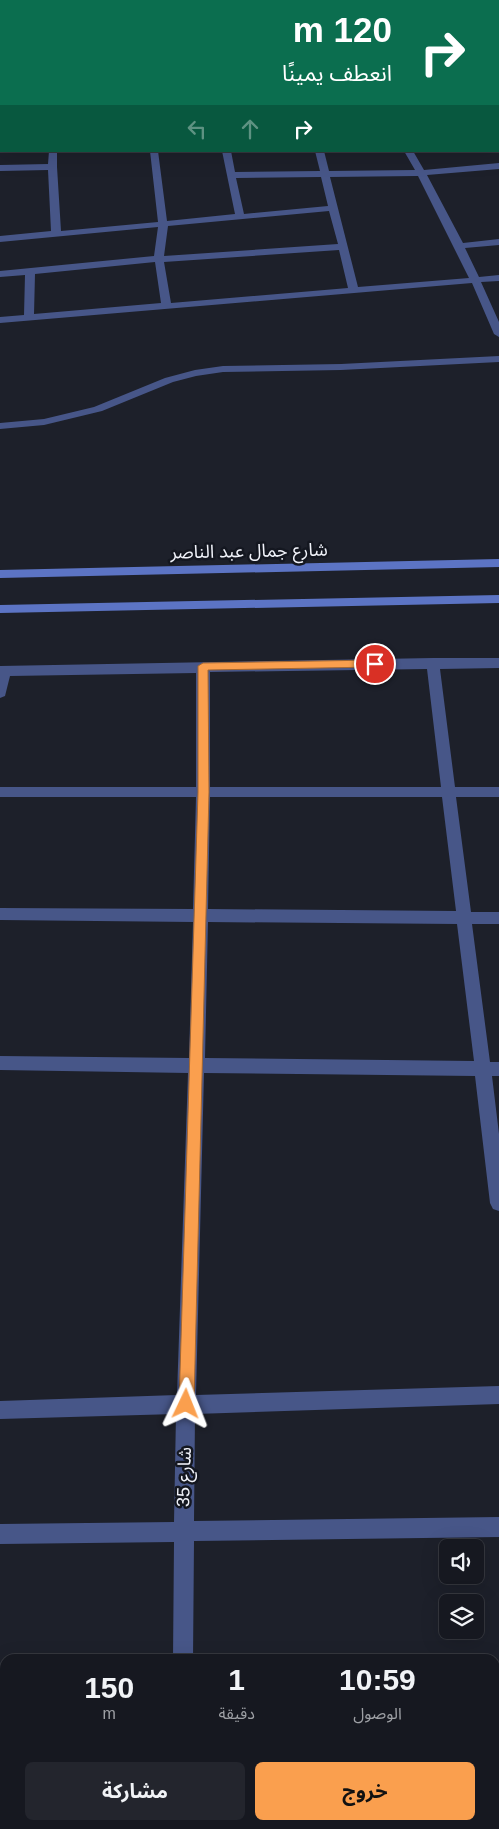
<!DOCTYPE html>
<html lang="ar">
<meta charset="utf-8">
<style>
:root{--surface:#161820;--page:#23252d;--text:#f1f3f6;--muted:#9ea0a5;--line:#35373e;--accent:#fa9f4e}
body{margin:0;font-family:Helvetica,"Noto Sans Arabic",sans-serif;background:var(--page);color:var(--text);direction:rtl;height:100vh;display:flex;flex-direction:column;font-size:19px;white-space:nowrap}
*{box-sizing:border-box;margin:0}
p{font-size:16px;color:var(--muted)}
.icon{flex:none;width:28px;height:28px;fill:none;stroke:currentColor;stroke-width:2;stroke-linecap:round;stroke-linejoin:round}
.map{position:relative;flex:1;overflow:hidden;direction:ltr}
.side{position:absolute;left:0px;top:1654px;width:500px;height:176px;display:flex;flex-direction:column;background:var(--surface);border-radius:15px 15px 0 0;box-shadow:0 5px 20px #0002,0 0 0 1px var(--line);direction:rtl}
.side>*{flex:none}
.guide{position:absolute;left:0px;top:0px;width:500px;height:152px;box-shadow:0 5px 20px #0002,0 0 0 1px var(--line);direction:rtl;background:#0b6e4f;color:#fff;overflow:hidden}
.tools{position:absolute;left:439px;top:1539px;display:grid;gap:10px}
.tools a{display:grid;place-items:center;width:45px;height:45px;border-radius:8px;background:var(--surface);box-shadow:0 5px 20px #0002,0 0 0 1px var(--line);font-size:25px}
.pin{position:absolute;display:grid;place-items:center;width:42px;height:42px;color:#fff;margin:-21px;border:2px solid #fff;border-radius:50%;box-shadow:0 1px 5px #0007}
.me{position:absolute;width:55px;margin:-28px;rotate:2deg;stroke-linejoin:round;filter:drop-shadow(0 0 4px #0008)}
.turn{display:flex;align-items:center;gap:18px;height:105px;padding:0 25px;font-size:22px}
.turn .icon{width:65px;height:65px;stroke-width:2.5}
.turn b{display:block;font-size:35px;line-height:42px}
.lanes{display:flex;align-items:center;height:48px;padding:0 25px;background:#0003;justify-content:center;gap:25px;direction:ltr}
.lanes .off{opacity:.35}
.eta{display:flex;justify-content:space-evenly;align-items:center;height:85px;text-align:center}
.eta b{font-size:30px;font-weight:700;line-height:35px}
.cta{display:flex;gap:10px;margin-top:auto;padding:10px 25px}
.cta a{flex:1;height:58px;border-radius:8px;background:var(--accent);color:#111;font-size:20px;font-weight:700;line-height:58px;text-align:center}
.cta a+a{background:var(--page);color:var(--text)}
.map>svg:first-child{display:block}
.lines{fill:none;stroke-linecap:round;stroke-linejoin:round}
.lane{fill:#475688;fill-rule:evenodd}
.street{fill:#475688;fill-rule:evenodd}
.secondary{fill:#5c74c4;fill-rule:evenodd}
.route{fill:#fa9f4e;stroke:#a26733}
.labels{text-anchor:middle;stroke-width:5;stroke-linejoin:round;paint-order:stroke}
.street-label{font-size:18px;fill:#f1f3fa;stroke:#141720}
</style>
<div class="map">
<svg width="499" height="1829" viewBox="0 0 499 1829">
<rect width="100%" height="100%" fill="#1d202a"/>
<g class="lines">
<path class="lane" d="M499 356V362L341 370 223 372 196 376 173 382 102 411 44 425 0 429V423L44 419 94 407 165 378 195 370 223 366 341 364Z"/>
<path class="street" d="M57 0H65V1H57Z
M138 0H146V1H138Z
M242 0H250V1H242Z
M337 0H345V1H337Z
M406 0H414V1H406Z
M460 0H468L469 1H461Z
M0 19H1V23H0Z
M0 52H1V56H0Z
M0 75H1V79H0Z
M0 104H1V110H0Z
M0 131H1V137H0Z
M49 151H57V167L61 231 158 222 150 151H158L167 221 235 214 222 151H231L235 172 320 171 315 151H324L329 171 415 170 404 151H413L424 170 499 163V169L427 175 463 243 499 239V245L465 248 479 277 499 275V281L481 282 499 322V337L494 334 472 283 0 323V317L24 315 25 275 0 277V271L154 256 158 227 0 242V236L51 231 48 170 0 171V165L48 164ZM418 176 469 278 358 287 330 177ZM321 177 328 206 244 214 236 178ZM329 211 338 244 164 256 168 226ZM339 250 348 288 171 303 164 262ZM155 262 161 303 34 314 35 274Z
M433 658H499V668L440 669 455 787H499V797H456L471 912H499V924H472L490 1062H499V1076H492L499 1134V1211L493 1209 490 1203 475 1076 204 1073 196 1395 499 1386V1404L195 1414 194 1521 499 1517V1537L194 1541 193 1659H173L174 1542 0 1544V1524L174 1522 176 1414 0 1419V1401L177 1395 188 1073 0 1070V1056L189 1058 193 922 0 920V908L193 909 196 797H0V787H196V673L10 676 5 696 0 698V666ZM427 669 441 787H210V672ZM210 797H442L456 911 208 909ZM208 922 457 924 474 1061 205 1058Z
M172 1825H194V1829H172Z"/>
<path class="secondary" d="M499 559V567L0 578V570Z
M499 595V603L0 613V605Z"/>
</g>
<path class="route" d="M375 660 380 664 375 667 208 670 209 792 194 1404 191 1409 186 1412 181 1409 179 1404 198 792V666L203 663Z"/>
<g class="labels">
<g class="street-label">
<text transform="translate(249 551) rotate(-1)" y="6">شارع جمال عبد الناصر</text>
<text transform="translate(184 1477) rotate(-88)" y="6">شارع 35</text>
</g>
</g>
</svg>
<div class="tools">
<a><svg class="icon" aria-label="sound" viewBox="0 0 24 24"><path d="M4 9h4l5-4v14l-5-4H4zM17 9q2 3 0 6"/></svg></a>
<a><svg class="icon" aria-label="layers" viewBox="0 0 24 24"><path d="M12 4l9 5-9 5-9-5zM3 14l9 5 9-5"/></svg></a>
</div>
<div class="pin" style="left:375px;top:664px;background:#d93025"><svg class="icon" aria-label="arrive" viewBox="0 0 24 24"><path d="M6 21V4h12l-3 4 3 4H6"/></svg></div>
<svg class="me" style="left:186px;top:1404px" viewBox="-20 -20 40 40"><path d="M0-17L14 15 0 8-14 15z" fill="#fa9f4e" stroke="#fff" stroke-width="4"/></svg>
<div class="guide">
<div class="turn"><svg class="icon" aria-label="right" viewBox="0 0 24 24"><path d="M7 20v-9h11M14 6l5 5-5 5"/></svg><div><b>120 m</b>انعطف يمينًا</div></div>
<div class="lanes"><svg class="icon off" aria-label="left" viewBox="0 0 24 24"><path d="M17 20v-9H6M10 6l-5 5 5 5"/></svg><svg class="icon off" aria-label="ahead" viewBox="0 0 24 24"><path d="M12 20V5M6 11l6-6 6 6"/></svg><svg class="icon" aria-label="right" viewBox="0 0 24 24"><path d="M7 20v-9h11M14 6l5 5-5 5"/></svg></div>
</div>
<section class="side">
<div class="eta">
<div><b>10:59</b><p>الوصول</p></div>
<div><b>1</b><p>دقيقة</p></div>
<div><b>150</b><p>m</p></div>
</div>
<div class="cta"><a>خروج</a><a>مشاركة</a></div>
</section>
</div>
